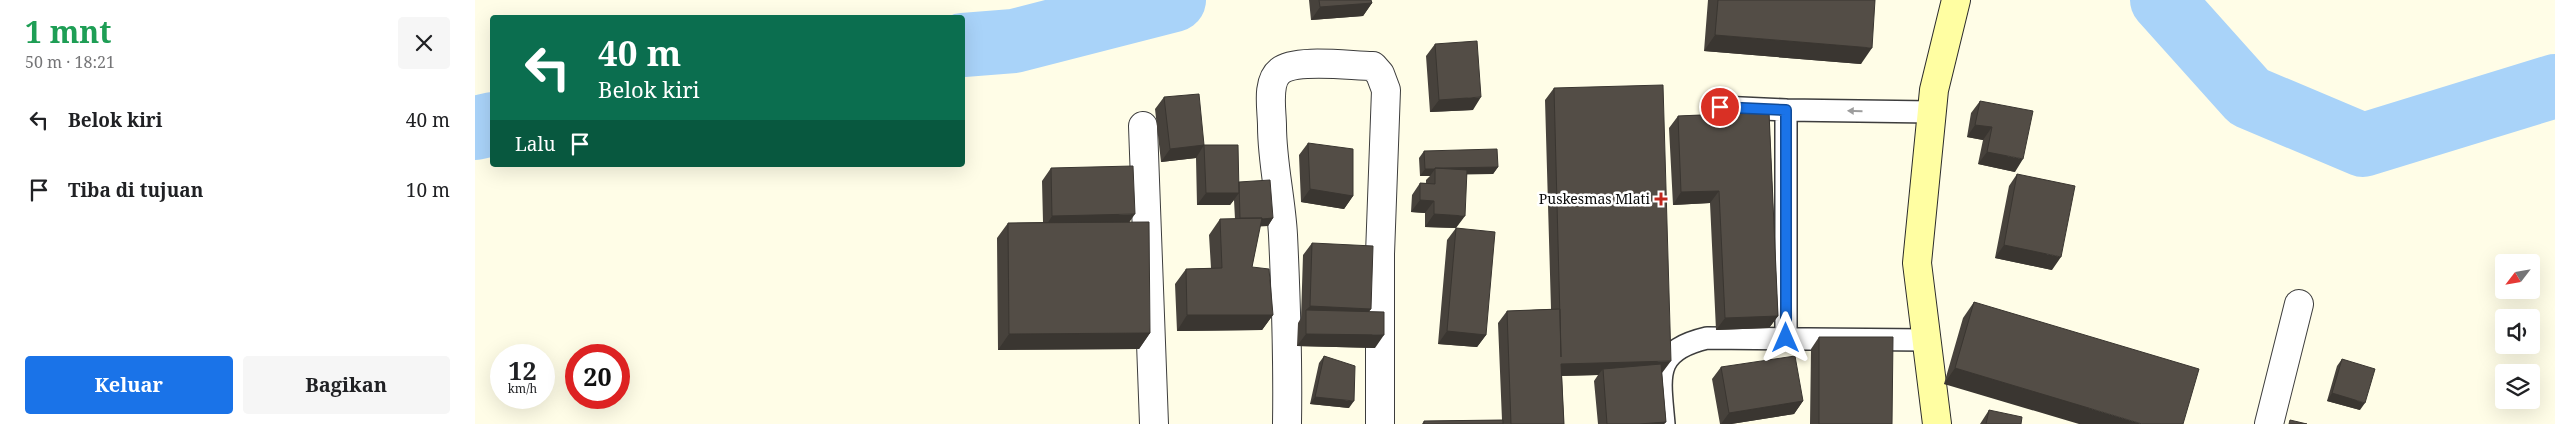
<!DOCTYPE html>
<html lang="id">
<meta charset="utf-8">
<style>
:root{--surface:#fff;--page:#f6f6f6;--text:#202124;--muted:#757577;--accent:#1a73e8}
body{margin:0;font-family:"Noto Serif",serif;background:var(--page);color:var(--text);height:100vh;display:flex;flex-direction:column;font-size:19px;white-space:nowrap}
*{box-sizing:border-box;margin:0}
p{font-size:16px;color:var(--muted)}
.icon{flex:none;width:28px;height:28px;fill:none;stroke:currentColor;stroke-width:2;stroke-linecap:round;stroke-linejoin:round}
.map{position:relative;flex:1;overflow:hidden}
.drawer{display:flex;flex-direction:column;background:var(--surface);width:475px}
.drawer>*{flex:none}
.guide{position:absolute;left:15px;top:15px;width:475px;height:152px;border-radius:5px;box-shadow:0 5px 20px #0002;background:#0b6e4f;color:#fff;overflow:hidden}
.needle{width:32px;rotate:239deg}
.fabs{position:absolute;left:2020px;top:254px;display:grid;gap:10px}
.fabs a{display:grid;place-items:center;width:45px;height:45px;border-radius:5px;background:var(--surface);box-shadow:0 5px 20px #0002;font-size:25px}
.speed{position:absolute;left:15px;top:344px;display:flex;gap:10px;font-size:25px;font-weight:700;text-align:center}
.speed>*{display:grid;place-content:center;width:65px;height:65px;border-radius:50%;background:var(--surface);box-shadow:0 5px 20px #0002;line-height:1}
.speed small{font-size:12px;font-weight:400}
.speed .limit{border:8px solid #d22;background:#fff;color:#111}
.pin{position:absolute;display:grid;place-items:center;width:42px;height:42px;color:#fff;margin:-21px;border:2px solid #fff;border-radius:50%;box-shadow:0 1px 5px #0007}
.me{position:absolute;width:55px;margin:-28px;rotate:0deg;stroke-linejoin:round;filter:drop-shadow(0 0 4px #0008)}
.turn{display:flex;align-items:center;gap:18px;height:105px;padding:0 25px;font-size:22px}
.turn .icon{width:65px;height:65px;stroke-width:2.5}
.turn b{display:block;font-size:35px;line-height:42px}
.then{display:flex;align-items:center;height:48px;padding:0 25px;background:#0003;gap:10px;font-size:19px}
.round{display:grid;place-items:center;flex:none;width:52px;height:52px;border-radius:5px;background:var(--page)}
.overview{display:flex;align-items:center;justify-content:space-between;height:85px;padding:0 25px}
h1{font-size:30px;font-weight:700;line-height:38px;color:#1e9e55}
.action{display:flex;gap:10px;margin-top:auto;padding:10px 25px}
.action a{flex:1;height:58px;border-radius:5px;background:var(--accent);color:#fff;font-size:20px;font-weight:700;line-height:58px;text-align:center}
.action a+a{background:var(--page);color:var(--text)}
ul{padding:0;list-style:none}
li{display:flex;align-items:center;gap:15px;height:70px;padding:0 25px}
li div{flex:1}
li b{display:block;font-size:19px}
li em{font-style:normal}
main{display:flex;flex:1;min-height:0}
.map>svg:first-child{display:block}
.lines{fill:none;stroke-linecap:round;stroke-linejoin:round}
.river{stroke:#a9d3f9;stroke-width:64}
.lane-casing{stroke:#3d3d3d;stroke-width:24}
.street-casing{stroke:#3d3d3d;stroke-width:30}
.secondary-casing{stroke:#2c2c2c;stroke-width:30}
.lane{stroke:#fff;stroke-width:21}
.street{stroke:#fff;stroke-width:28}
.secondary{stroke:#fffea2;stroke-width:28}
.wall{fill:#47423c}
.shaded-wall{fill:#3a3631}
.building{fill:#534d46;stroke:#3a3631}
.oneway{fill:#9d9d9d}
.route-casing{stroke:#114b97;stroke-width:12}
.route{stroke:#1a73e8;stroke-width:9}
.poi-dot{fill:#c0261c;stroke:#fff;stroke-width:2}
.labels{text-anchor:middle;stroke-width:5;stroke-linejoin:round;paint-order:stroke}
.poi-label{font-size:14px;fill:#0a0a0a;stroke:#fff;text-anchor:end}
</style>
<main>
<section class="drawer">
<div class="overview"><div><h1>1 mnt</h1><p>50 m · 18:21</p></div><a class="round"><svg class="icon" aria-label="close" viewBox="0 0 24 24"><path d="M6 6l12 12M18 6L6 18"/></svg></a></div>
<ul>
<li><svg class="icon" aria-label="left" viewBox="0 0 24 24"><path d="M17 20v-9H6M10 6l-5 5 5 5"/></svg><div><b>Belok kiri</b></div><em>40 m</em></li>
<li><svg class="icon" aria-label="arrive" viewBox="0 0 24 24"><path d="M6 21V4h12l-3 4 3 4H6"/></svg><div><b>Tiba di tujuan</b></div><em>10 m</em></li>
</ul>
<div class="action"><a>Keluar</a><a>Bagikan</a></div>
</section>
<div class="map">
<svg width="2080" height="424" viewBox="0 0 2080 424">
<rect width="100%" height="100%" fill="#fffde7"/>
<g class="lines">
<path class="river" d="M1687 0 1774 97 1888 145 2080 86
M488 45 539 41 699 0
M0 128 18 124"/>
<defs>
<path id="lane" d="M1245 107 1311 110V338
M1311 110 1457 112
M1189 424C1185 376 1177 351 1232 338L1452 340"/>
<path id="street" d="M668 126 679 424
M812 424C813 361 811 298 808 235 806 198 797 162 797 126 797 110 791 82 805 71 821 58 876 66 898 66L905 74 911 90 905 254V424
M1794 424 1824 304"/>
<path id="secondary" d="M1462 424 1442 263 1459 90 1481 0"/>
</defs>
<use href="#lane" class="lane-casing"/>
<use href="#street" class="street-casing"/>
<use href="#secondary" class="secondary-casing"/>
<use href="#lane" class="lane"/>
<use href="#street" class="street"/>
<use href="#secondary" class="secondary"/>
</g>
<path class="wall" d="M834 0H896L897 3 888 16 836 20Z
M1233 0H1400L1386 64 1229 51Z
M960 44 998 110 955 112 951 56Z
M1079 88 1187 373 1191 422 1189 424H1123L1119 381 1123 375 1087 376 1089 424H947L949 421 1027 420 1023 323 1032 311 1076 309 1070 100Z
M689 97 729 145 798 218 793 226H785L777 267 798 315 787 330 702 331 700 284 711 269 736 268 734 235 745 219H760L759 200 755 205H722L721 158 686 162 680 109Z
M1505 101 1540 172 1503 164 1508 140 1492 137 1496 113Z
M1294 112 1303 316 1294 328 1241 330 1235 203 1198 205 1194 128 1203 116Z
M833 143 878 196 869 209 826 202 824 155Z
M949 151 1023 167 1018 174H992L981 228 1011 335 1002 347 963 344 972 240 981 228 950 227V213L936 212 937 195 945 183H951V180L955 176H945L944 158Z
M576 168 655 222 675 333 664 349 523 350 522 238 533 223 568 222 567 181Z
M1542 174 1577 270 1520 258 1534 186Z
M837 243 896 309 893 312 900 348 822 346 823 323 826 318 828 255Z
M1499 302 1708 424 1469 384 1488 318Z
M1344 337 1417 424H1335L1336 349Z
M849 356 874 408 835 404 844 363Z
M1867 359 1885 410 1852 401 1862 366Z
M1246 367 1328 401 1319 414 1256 424H1245L1237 379Z
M1514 410 1546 424H1505Z"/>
<path class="shaded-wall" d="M897 3 888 16 836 20 845 7Z
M1240 35 1397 48 1386 64 1229 51Z
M1006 97 998 110 955 112 964 100Z
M1500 125 1517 127 1508 140 1492 137Z
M729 145 721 158 686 162 695 149Z
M1512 152 1548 159 1540 172 1503 164Z
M1023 167 1018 174 960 175V169Z
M950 169H960L955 176H945Z
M835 189 878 196 869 209 826 202Z
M1244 191 1235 203 1198 205 1206 192Z
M731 193H764L755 205H722Z
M945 200 959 201 950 213 936 212Z
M660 214 651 227 569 229 577 216Z
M959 214 990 216 981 228 950 227Z
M798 218 793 226 761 228 766 220Z
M1529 245 1586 257 1577 270 1520 258Z
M835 306 896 309 887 321 831 310Z
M712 315H798L787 330 702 331Z
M1303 316 1294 328 1241 330 1250 318Z
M972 331 1011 335 1002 347 963 344Z
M675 333 664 349 523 350 534 334Z
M831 334 909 335 900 348 822 346Z
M1196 361 1187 373 1128 375V369L1123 375 1078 376 1086 364Z
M1480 368 1667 424H1604L1469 384Z
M1857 393 1890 403 1885 410 1852 401Z
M840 397 879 401 874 408 835 404Z
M1328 401 1319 414 1256 424H1246L1254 413Z
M1191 422 1189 424H1164Z"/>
<path class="building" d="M844 0H896L897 3 845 7Z
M1243 0H1400L1397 48 1240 35Z
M1002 41 1006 97 964 100 960 44Z
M1188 85 1196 361 1086 364 1089 424H1036L1032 311 1085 309 1086 357 1079 88Z
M724 94 729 145H763L764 193H731L729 145 695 149 689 97Z
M1505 101 1558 111 1548 159 1512 152 1517 127 1500 125Z
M1294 112 1303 316 1250 318 1244 191 1206 192 1203 116Z
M833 143 878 149V196L835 189Z
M1022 149 1023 167 969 168H960V169H950L949 151Z
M658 166 660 214 577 216 576 168Z
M960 168 992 170 990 216 959 214V201L945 200V183L960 184Z
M1542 174 1600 186 1586 257 1529 245Z
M795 180 798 218 787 219V218H765L764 182Z
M787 218 777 267 794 269 798 315H712L711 269 747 268 745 219Z
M674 222 675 333 534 334 533 223Z
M981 228 1020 232 1011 335 972 331Z
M837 243 898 246 896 309 835 306Z
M1499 302 1724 369 1708 424H1667L1480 368Z
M831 310 909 312V335L831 334Z
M1344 337H1418L1417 424H1344Z
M849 356 880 366 879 401 840 397Z
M1320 356 1328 401 1254 413 1246 367Z
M1867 359 1900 369 1890 403 1857 393Z
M1186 364 1191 422 1164 424H1132L1128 369Z
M1514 410 1547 417 1546 424H1511Z
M1028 420V424H949V421Z
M1815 420 1832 424H1814Z"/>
<defs><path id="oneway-solid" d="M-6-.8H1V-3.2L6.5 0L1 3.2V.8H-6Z" transform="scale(1.25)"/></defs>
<use class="oneway" href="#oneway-solid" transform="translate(1380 111) rotate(-179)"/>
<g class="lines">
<defs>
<path id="route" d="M1245 107 1311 110V338"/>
</defs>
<use href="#route" class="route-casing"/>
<use href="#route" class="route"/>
</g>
<path class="poi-dot" d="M1183.5 191.5h5v5h5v5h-5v5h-5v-5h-5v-5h5z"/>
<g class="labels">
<g class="poi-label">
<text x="1175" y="204">Puskesmas Mlati</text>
</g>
</g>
</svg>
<div class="fabs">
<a><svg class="needle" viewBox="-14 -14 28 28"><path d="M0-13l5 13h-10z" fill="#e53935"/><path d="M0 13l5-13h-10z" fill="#757577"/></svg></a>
<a><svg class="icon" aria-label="sound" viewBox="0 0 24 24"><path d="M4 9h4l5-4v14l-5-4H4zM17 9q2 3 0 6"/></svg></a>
<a><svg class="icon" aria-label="layers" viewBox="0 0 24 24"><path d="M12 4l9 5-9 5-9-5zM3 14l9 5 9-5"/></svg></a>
</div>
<div class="speed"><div>12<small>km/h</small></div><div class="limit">20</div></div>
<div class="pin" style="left:1245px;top:107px;background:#d93025"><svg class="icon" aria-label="arrive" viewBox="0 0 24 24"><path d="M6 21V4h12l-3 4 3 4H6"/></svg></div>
<svg class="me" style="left:1311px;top:338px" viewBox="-20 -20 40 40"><path d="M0-17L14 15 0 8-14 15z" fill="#1a73e8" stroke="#fff" stroke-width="4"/></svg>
<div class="guide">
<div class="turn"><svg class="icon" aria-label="left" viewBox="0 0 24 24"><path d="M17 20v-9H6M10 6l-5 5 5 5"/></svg><div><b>40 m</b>Belok kiri</div></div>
<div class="then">Lalu<svg class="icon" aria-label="arrive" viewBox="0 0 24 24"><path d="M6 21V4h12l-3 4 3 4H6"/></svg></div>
</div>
</div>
</main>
